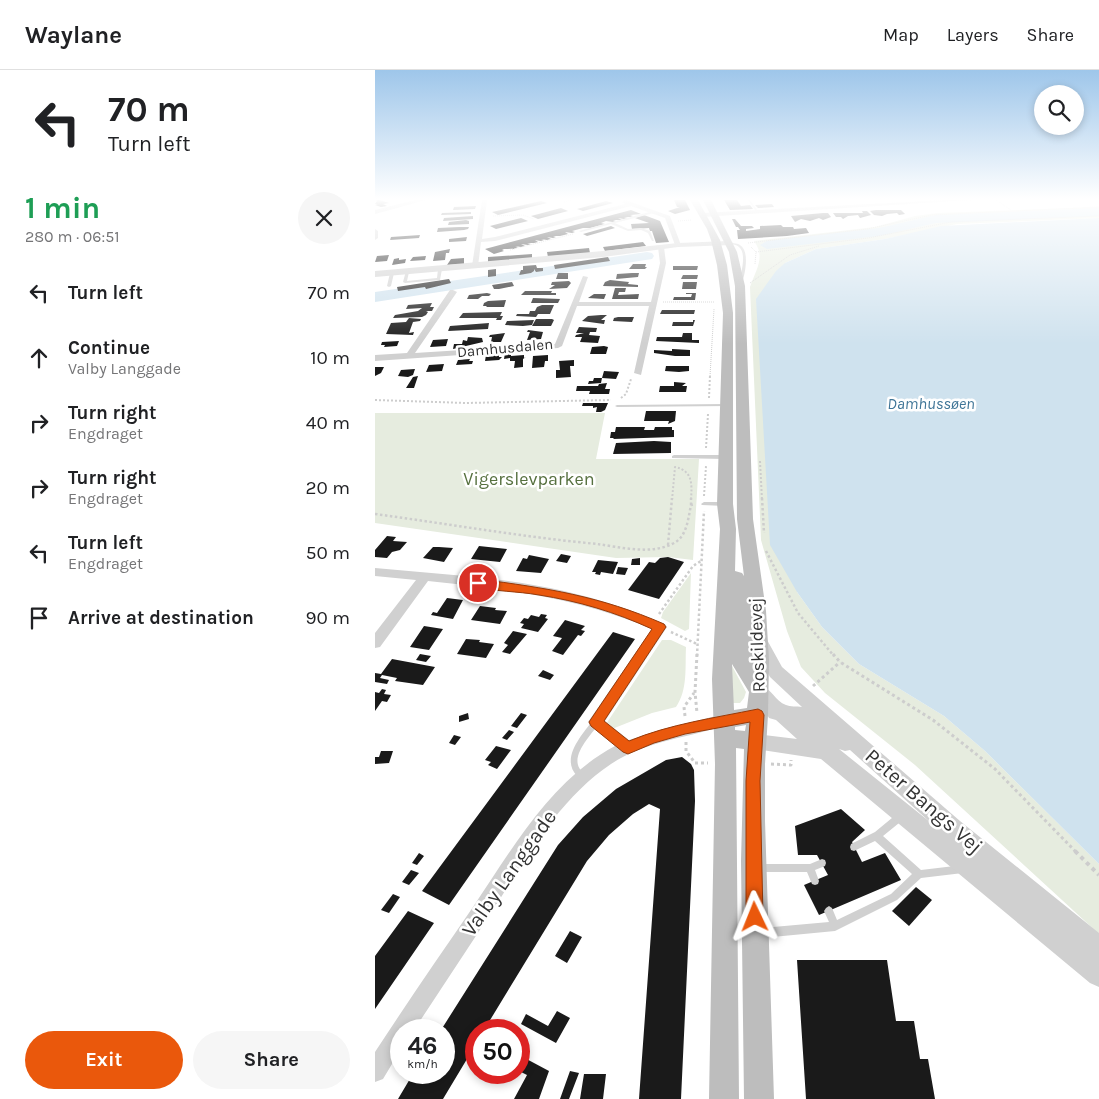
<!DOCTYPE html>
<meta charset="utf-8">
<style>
:root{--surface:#fff;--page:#f6f6f6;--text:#202124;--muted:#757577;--line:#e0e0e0;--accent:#ea580c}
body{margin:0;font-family:Karla,sans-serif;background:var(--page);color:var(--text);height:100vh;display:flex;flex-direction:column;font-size:19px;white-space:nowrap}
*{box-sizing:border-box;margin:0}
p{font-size:16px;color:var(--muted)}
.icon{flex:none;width:28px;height:28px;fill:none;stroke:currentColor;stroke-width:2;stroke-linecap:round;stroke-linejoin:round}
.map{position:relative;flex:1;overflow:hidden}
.drawer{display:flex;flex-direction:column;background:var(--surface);width:375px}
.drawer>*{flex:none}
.top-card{background:#fff;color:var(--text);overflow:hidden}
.tools{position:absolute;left:659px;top:15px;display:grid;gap:10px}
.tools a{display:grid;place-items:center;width:50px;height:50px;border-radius:50%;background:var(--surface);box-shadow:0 2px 8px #0003;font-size:25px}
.speed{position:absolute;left:15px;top:949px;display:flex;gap:10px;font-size:25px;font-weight:700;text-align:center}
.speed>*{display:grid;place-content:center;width:65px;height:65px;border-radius:50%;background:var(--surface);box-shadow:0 2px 8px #0003;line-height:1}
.speed small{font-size:12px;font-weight:400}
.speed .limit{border:8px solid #d22;background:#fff;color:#111}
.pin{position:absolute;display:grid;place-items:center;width:42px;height:42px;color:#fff;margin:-21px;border:2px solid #fff;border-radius:50%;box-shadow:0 1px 5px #0007}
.me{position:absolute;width:55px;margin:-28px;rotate:358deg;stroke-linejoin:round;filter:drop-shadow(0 0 4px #0008)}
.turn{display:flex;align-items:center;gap:18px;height:105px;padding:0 25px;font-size:22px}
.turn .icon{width:65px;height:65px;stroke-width:2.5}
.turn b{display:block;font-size:35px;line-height:42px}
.round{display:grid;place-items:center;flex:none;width:52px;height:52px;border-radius:26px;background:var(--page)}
.overview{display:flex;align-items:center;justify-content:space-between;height:85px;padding:0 25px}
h1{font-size:30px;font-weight:700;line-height:38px;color:#1e9e55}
.action{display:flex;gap:10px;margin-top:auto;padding:10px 25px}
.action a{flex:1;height:58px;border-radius:30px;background:var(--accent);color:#fff;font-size:20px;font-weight:700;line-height:58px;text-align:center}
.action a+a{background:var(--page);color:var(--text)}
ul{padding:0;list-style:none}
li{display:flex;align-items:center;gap:15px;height:65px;padding:0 25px}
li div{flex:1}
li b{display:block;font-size:19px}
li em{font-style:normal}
header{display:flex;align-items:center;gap:30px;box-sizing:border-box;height:70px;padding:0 25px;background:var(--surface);border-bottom:1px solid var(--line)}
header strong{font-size:24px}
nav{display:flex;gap:28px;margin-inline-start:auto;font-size:18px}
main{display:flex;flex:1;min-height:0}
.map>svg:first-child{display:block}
.green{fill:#e6ecdf}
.water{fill:#cfe2ee}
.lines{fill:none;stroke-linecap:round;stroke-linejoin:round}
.river{fill:#cfe2ee;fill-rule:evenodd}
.building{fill:#1a1a1a}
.path-far4{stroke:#cdcdcd;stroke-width:1;stroke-dasharray:1 1;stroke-linecap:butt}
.path-far3{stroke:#cdcdcd;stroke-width:2;stroke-dasharray:2 2;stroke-linecap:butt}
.path-far2{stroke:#cdcdcd;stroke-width:2.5;stroke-dasharray:2.5 2.5;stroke-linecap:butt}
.path-far1{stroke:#cdcdcd;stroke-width:3;stroke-dasharray:3 3;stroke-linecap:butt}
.path{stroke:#cdcdcd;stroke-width:4;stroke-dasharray:4 4;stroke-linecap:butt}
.service{fill:#d0d0d0;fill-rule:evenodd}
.minor{fill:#d0d0d0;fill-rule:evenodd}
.tertiary{fill:#d0d0d0;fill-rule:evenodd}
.secondary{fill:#bdbdbd;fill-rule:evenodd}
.route{fill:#ea580c;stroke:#983908}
.labels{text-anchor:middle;stroke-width:5;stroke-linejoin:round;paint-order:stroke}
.far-street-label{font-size:15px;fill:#333;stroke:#fff}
.far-water-label{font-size:16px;font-style:italic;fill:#3f7597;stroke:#fff}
.park-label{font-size:18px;fill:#56703f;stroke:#fff}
.street-label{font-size:18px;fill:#333;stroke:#fff}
.near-street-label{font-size:21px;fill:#333;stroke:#fff}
</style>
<header>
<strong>Waylane</strong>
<nav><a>Map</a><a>Layers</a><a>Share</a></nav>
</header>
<main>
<section class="drawer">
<div class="top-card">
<div class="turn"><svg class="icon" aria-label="left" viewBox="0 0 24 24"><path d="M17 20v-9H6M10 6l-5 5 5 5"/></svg><div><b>70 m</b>Turn left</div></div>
</div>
<div class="overview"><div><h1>1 min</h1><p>280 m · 06:51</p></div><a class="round"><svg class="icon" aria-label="close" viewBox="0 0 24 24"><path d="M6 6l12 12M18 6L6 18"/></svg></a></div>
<ul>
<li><svg class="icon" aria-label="left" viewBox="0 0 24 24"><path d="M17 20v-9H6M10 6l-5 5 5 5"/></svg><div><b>Turn left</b></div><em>70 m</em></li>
<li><svg class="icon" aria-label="ahead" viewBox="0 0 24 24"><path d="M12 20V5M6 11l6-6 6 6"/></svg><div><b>Continue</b><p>Valby Langgade</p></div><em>10 m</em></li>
<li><svg class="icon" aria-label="right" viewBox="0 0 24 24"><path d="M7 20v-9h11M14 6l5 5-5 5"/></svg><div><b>Turn right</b><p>Engdraget</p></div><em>40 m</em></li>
<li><svg class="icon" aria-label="right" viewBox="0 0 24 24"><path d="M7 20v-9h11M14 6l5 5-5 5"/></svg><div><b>Turn right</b><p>Engdraget</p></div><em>20 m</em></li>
<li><svg class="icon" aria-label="left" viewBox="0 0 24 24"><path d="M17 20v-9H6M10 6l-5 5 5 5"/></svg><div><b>Turn left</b><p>Engdraget</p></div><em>50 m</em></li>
<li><svg class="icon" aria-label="arrive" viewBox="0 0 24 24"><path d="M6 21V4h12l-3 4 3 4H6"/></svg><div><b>Arrive at destination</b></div><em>90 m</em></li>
</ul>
<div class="action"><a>Exit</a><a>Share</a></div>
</section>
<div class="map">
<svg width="724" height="1029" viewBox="0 0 724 1029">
<rect width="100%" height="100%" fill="#fff"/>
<path class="green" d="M724 137V148L582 154 510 169 441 179 410 193 422 522 447 557 484 594 569 646 610 681 724 794V864L540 695 450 623 426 597 412 561 386 470 375 217C381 199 391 187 379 171L500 157 540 146 563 143Z
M0 343H230L221 389H324L318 490 293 487 241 488 0 453Z
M316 503 314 559 310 561 286 548 288 542Z
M287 570H296L311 577C310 597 313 620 301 637L277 643 237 659 231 654Z
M356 594 371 622 369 628 365 633H358Z"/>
<path class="water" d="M724 148V794L610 681 569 646 484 594 447 557 422 522 395 475 381 229 401 201 410 193 441 179 510 169 566 156Z"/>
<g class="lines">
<path class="river" d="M724 138V146L561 153 504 166 392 179 385 175 392 171 504 158 561 145Z
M272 182 277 183 279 186 277 189 0 232V222Z"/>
</g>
<path class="building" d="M4 130 14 133 8 134 12 136 6 137 0 135H3L0 134 2 131H0Z
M299 130H310L315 140 300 144 293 141 305 137H302Z
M349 130H362L366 136 375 135 378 139 355 140Z
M166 131 172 133 123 145 117 142Z
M231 131 238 133 208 141 202 139Z
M397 134 399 137 383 138 380 135Z
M101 136 100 139 78 140 79 137Z
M186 138 193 141 163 149 156 146Z
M256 140 266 144 255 145 258 146 255 147H249L253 148 249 149 243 148 247 150H238L241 151 238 152 231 151 226 153 230 154 215 158H208L197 161 200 162 197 163 190 162 193 164 185 166H178L181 167 178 168 172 167 176 169 172 170 166 169 169 170 166 171 160 170 163 172 159 173H152L156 174 153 175 146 174 150 176 146 177 140 176 143 177 139 179 133 178 137 179H129L127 180 129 181 119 184 110 179Z
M501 140H526L530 144 524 145 522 143 512 144 507 146 499 145 495 141Z
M487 141H492L496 145 485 148 483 145 473 146 468 149 466 147H461L458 143H488Z
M96 142V144L66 145 67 143Z
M448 143H453L456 147 448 150 444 148 435 151 426 149 420 152 416 146Z
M269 145 285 151 294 172 281 173 277 161H275L274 158 257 159 256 154 274 153 260 148Z
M98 146V149L68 151 69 148Z
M146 148 153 151 121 159 115 156Z
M357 149H360L366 156H377L379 158 371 159V161L385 159V156L406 155 408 157H418L419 159 431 158 434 163 412 166 363 169 362 160H365L363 157H361Z
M91 150 94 151V154L73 155 74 152Z
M236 156 240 158 212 166 208 164Z
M84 157H94L93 159 89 160 62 162 63 158Z
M45 165 44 168 15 170 16 167Z
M92 167 91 171 74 172V169Z
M268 172 271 176 230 181 228 177Z
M214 178 215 183 173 187 172 182Z
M75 179 74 183H71L70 190 58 191 60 182Z
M157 184V188L113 192V187Z
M14 185 12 191 0 192 2 186Z
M51 186 50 190 35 191 38 187Z
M233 187 235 191 180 199 179 195Z
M24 188V190L31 189 30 193 17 195 19 189Z
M89 188V194L72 195 76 189Z
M258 194H271L270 197H272L270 199H254Z
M161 195 162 198H168V201L161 202 159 199V201L156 203 144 205 146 200H148V196Z
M298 196H323L322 200H298Z
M121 199V206L113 207V200Z
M183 203H193V209H181Z
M257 203H264L263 207 241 209 242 204Z
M308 205H323L322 209H306Z
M74 209 76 213 51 219 50 217 23 221 22 217Z
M235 210 254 212 253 214 263 215V217L228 216 230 212Z
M194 211 196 213 192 218 174 219 180 215H176L177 212Z
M137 212 139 216 124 219H119L117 215Z
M308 212H322L321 219H307Z
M240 218H251L250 222H244L243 225 264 224 263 229H237Z
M150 221H177L176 223H181V225H146Z
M311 223H321L320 230H298L299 227H316L317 224H311Z
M103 224 112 223 116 224 114 226H107L103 229H92L94 225Z
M219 224H231L229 229 213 228Z
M158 228 185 229 183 233H156Z
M131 230 129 237H111L112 236H108L109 233 113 231Z
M57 233 55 237H59L57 241H51L53 242 51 245 47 247 18 248 20 245 43 241 47 238 31 239 33 235Z
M167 235H179L175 244H163L161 247 141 246 142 244H154L155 241H160L162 237Z
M287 240H320L319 244H285Z
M127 242 125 246H128L126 250H121L122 248H84L88 243Z
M226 245H232L226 250H230L229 254 207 251 213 246Z
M243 247H259L257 252 238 251 239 248Z
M34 248 46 249 45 251 38 252 34 263 39 262 38 265 11 264 16 253 31 252Z
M161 249H177L179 250 176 256H157Z
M159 250 157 255 148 256 130 255 132 251Z
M318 250H320L318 256H297L298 252H318Z
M114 253 113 259 73 261 75 256Z
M204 257 222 258 221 262H215L214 265 225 266 223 273 205 272 207 267H200L201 265 209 263H201Z
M153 260 168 262 166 269 152 270 155 262H152Z
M130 263 126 272H116L117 267H114L115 265Z
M308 263H317V270H324V273L281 271 282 267H307Z
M93 267 107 268 108 272 78 279 79 274H87L88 270 92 271Z
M73 269 71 276 55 277 58 270Z
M24 271 22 276 9 277 10 275H6L7 272Z
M229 276 233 277 231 284H215L217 277Z
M297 279 315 280V286H300L279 283V280L297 281Z
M136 282V286L149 285V288L151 287 148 289V297L139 298 140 291H135V288L129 289 130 283Z
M111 285 124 284V287H127L124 290 110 291Z
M173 285V291H170L169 297 157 298 158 286Z
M95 289 94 291H98L97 294 81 295 83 290Z
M199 290V296H195L196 307 181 308V300H185L184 291Z
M69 294 67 301 51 302 54 295Z
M291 296H314V301L304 302 290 301Z
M0 297H9L6 303 0 306Z
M40 299 38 305 33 307 23 306 26 300Z
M229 301 244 302 241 309 227 308 226 313 213 314 214 311H218L219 308H227Z
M43 306 39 318H31L38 307Z
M299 312 311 313 307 316H312L311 322H284L285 316H299Z
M232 313 230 319H235L234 324H214L215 321H201L202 316H223L224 314Z
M208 333H233L230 340 226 342H221L222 337 218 338V336H207Z
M271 341H301L300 351 293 354 294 351H269Z
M241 357H270L269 360H279L280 357H297V360H299V367L238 369 239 368H235L236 362H240Z
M279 371 296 372V383L238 384 241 373Z
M12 466 21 467 18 471 32 472 25 480 17 482 12 488 0 487V480Z
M104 476 132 479 125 492 96 489Z
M58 477H64L78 478 69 492 48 488Z
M186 484 196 486 192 493 181 491Z
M154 485 174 489 166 503 141 501 148 488 152 489Z
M293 487 309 492 284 529 253 520 274 492 280 493 285 488Z
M265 488V495H256L257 489Z
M223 490 243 492 238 504 226 502 225 505 220 504 221 502H217Z
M243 497 253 498 250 505 241 504Z
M72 528 88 530 78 549 56 545 58 542 62 543Z
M105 536 121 538 120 540 132 541 125 554 96 550Z
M166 544 172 545 170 548 173 549 163 562 146 558 149 554 145 553 149 548 153 549 156 545 164 547Z
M190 550 210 556 206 560 210 561 206 566 203 565 188 585 177 581 187 568 178 566Z
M49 556 68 559 54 580 35 577Z
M138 561 152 564 135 584 127 582 133 575 129 573Z
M238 562 260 569 74 835 47 821Z
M91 569 105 570 104 572 119 574 111 588 82 584Z
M45 584 56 586 51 592 41 590Z
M17 589 60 597 48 615 20 611 22 608 7 605 5 608 14 610 12 614 0 612V603L6 604Z
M168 600 179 605 175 610 163 606Z
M7 619 11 620 9 624 16 625 12 632 7 631 0 641V622L4 623Z
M93 643 94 649 84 652V646Z
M146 643 152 645 142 658 136 656Z
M134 660 139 662 132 670 127 668Z
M79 665 86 667 80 675 74 673Z
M121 676 136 680 122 699 113 695 116 692 110 690Z
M6 681H18L14 693 0 694V687H4Z
M307 687 316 694 319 700 320 731 306 1029H264L285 739 274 734 258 744 234 765 212 791 109 960H101V974L68 1029H23L39 1002H69V960H66L183 775 208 747 241 719 291 690Z
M466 739 490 760 477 772 487 792 510 783 526 810 444 845 429 815 453 805 442 785H423L420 756Z
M44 783 49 786 42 795 37 793Z
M36 800 44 803 34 815 27 812Z
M541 817 557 830 534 856 517 841Z
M18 824 25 827 14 843 6 840Z
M33 841 59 853 0 939V886Z
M195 861 207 867 192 893 180 886Z
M422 890H512L521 951H539L545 989H553L560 1029H431Z
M182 941 195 948 181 973 146 954 151 944 173 956Z
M144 985 174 1001 164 1029H139L152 1005 144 1001Z
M195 1001 204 1003 194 1029H185Z
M209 1004H231L228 1029H205Z"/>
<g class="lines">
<path class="path-far4" d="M621 130 636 140
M189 132 197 130
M118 146 148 145 159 149
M303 151 317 150
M373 173 492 159 557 145 724 137
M376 177 381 182 380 194
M135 180 198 164
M381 182 493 168 576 152 724 146
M375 213 415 185 444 176
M288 232H339
M335 306 339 239"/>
<path class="path-far3" d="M246 328 251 324 256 309
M334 328 335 305
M0 330 91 333 236 330
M331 378 333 344
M385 391 387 430
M329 426 331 396
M297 430 300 397C318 401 317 414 316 430"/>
<path class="path-far2" d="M387 428 389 463
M316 435V428
M0 444C74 454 148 467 222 474 245 477 275 485 297 474 312 468 313 449 316 435L320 434
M293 475 297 428
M391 481 423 543 459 586
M284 544 318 496 326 491
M296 562 322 574
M322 586 329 441"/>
<path class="path-far1" d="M322 584 320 622 322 643
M458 584 465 592 558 650 620 699 701 782
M438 616 465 592
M310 646 309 637 319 623
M311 672V681L320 693H333
M396 694 416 695V690"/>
<path class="path" d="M700 781 724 805"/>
<path class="service" d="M373 130H375L384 143H382Z
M278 141 279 143 240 153 253 159 266 158 275 161 279 171H277L273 163 266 160 253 161 236 154 206 162 204 161Z
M353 172C356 173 362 173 365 175 375 181 370 204 367 213L364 212C366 204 372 183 364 177 361 174 355 174 352 174Z
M65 198 67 199 65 210 30 213 28 212 31 201 34 202 32 211 62 208 63 199Z
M17 202 19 203 16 216 14 217 12 216 15 203Z
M352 334 354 335V336L242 337 240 336 242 335Z
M299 385H350L353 387 350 389 297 388V386Z
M329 432H350L353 434 350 436 327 435 326 434Z
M221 649 224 650 225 652C218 663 199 681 203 695 204 700 210 704 213 708L212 710C207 711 205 710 202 706 185 688 207 665 218 650Z
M526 742 529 743 530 746 529 749 508 766 546 800 588 795 591 796 592 799 591 802 588 803 546 808 522 830 460 861 387 868 384 866 382 863 384 860 387 858 454 852 449 841 451 838 454 836 457 838 462 850 516 824 537 804 500 771 479 781 476 780 475 777 476 774 500 762 523 743Z
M447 789 450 790 451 793 450 796 440 800 444 811 443 814 440 815 437 814 432 802H384L381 801 380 798 381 795 384 794H435Z"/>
<path class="minor" d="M107 130H112L107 169 120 167 250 134 247 132 250 130 295 146 306 175 303 177 300 175 290 148 256 136 120 171 106 172 103 196 100 198 97 196Z
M570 130H596L327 147 324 145 327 143Z
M0 159 3 161V168L0 170Z
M286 175 289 177 291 193 266 305 259 303 274 236H202L187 276 183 278 0 291V285L32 283 75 220H78L82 222 40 283 180 274 208 206 213 207 204 232H276L285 193 283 177Z
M0 498C63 504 127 507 189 521 224 529 257 540 290 554L292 557 290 560 230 651 254 670 288 659 349 644 354 646 356 650 354 654C315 668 272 670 236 694 185 728 152 786 120 837 93 878 66 919 39 960H26V979L8 1009 0 1012V982C32 933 65 885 98 837 137 779 176 710 240 676L216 656 213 652 277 559C203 528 132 519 53 511L5 577 0 578V563L41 510 0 506Z"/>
<path class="tertiary" d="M40 130H51L0 144V140Z
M353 171 357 173 356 175 303 177 228 187 0 207V201L228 181 303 173Z
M385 566 391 568 407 597 585 751 724 863V917L715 913 446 689 373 678 370 672 373 666 380 664 422 669 401 650 394 648C389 638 380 632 375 622L377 617C395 611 397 630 411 635 415 637 422 636 427 637L395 607 376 573 379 568ZM464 679 470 681 475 680 555 752Z"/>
<path class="secondary" d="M315 130H323L345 170 352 195 358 243V434L361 459 360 501 367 503 369 506 362 449 360 216 354 182 328 130H336L362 182 370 216 378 449 391 541 394 590 393 645 390 694V751L399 1029H369L366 791 369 679 361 678 364 1029H334L340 694 337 609 345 459 342 434 348 243 342 195 336 170 332 159ZM357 594 374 622 372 638 359 640ZM371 655 370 661 360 660V657Z"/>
</g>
<linearGradient id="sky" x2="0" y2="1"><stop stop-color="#9ec6ea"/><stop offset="0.47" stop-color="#fff"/><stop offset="1" stop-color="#fff" stop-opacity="0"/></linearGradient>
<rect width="724" height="274" fill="url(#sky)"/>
<path class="route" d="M103 509C172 518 225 526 289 554L291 557 289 560 229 651 254 671C295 654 339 648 383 639L387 641 389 645 385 711 388 847 386 853 380 855 374 853 371 847V711L375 652 310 664 279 673 253 684 248 682 216 656 214 652 277 559C240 542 203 531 164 525 142 521 120 522 99 516L97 513Z"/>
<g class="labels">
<g class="far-street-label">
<text transform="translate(130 278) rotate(-5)" y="5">Damhusdalen</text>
</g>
<g class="far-water-label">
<text x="556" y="339">Damhussøen</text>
</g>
<g class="park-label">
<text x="154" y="415">Vigerslevparken</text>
</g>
<g class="street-label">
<text transform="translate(382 575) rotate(-92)" y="6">Roskildevej</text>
</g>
<g class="near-street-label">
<text transform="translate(549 731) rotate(41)" y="7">Peter Bangs Vej</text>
<text transform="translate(134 803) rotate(-55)" y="7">Valby Langgade</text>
</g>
</g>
</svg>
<div class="tools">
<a><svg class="icon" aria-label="search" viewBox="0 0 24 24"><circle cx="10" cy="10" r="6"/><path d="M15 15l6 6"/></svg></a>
</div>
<div class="speed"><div>46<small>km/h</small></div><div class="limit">50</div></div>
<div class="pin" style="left:103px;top:513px;background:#d93025"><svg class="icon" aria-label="arrive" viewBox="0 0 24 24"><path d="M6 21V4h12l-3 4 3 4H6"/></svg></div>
<svg class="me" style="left:380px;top:847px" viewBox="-20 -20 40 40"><path d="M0-17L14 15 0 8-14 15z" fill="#ea580c" stroke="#fff" stroke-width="4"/></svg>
</div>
</main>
